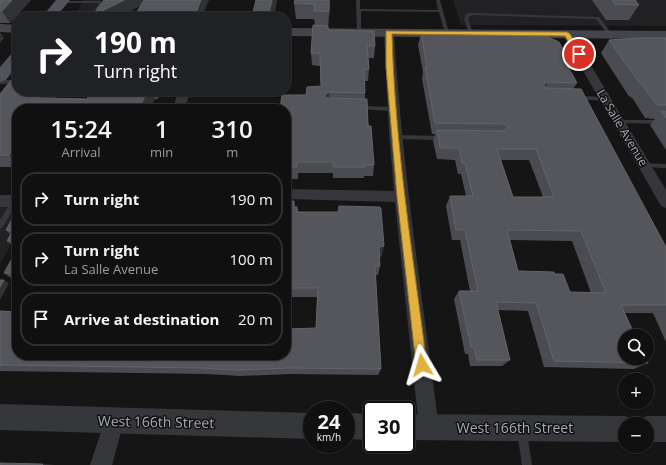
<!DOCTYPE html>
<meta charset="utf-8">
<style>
:root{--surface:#101010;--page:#191919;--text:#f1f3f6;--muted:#9c9d9f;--line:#303030}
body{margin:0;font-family:"Open Sans",sans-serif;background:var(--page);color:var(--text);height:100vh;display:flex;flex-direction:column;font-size:15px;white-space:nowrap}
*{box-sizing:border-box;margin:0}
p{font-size:13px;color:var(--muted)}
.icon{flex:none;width:22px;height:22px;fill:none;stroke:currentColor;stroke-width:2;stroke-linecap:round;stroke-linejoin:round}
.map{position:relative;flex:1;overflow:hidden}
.drawer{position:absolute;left:12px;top:104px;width:279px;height:256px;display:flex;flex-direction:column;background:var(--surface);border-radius:16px;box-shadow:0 1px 3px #0004,0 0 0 1px var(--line)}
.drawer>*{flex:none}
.guide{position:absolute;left:12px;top:12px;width:279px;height:84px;border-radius:16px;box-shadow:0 1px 3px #0004,0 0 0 1px var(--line);background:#202124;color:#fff;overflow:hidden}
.buttons{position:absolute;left:618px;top:329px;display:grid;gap:8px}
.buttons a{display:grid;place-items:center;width:36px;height:36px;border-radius:50%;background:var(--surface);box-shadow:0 1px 3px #0004,0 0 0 1px var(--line);font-size:20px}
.speed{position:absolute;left:303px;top:401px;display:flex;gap:8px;font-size:20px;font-weight:700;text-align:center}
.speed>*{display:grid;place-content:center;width:52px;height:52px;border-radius:50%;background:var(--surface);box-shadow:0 1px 3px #0004,0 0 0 1px var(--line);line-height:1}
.speed small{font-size:10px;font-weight:400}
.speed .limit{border:2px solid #111;border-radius:6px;background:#fff;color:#111}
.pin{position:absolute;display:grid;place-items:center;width:34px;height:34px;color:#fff;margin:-17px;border:2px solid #fff;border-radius:50%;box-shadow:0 1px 4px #0007}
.me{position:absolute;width:44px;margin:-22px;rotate:353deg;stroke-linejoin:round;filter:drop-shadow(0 0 3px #0008)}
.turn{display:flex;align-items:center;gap:14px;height:84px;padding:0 16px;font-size:18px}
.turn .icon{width:52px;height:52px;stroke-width:2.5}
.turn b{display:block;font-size:28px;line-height:34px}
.eta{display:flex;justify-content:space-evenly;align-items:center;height:68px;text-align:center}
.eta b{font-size:24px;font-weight:600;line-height:28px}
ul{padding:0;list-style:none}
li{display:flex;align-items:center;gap:12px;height:54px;margin:0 8px 6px;padding:0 8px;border:2px solid var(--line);border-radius:16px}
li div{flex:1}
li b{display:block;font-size:15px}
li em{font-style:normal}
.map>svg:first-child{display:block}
.built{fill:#212123}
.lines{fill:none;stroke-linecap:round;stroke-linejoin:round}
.service{fill:#36373b;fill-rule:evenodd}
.minor{fill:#36373b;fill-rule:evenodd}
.tertiary{fill:#36373b;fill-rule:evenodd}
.secondary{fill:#44454b;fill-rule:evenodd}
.primary{fill:#52535a;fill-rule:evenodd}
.wall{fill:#4b4c51;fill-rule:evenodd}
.shaded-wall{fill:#313235}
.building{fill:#55565b;stroke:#626469;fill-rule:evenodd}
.route{fill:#e3b140;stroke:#94732a}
.labels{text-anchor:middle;stroke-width:3;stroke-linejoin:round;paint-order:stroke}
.street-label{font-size:12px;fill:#a7abb5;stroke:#101011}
.near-street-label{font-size:14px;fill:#a7abb5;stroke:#101011}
</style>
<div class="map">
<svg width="666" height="465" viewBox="0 0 666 465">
<rect width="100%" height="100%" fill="#151516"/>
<path class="built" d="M84 0H138L127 17H76L74 15Z
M453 0H666V26L461 25Z
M0 201H17V234L0 264Z"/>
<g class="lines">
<path class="service" d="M356 0H360V9L438 10 436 0H440L449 33 447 34 445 33 439 12 361 11V32L357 33Z
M60 1H100L103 4 96 17H92L99 3H60Z
M473 13 597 17H599L612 34 608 35 596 19 473 15 470 16 468 19 473 33 471 34 469 33 464 19 466 14Z
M0 80H17V84H0Z
M578 96 605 97 608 99 605 101 576 99 575 98Z
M360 106 393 107 396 109 393 111 358 109 357 108Z
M619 120H666V124L617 123V121Z
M396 135 444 136 447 138 444 140 396 139 393 137Z
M642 163 666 164V168L644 167 641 165Z
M15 198 17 199V203L2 228 0 229V220L13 199Z
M522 427 525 429 527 432 532 465H522L517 432 519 429Z"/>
<path class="minor" d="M389 30 394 33C402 166 422 296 439 428L436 435 429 438 422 435 419 428 395 202 286 199V189L394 191 389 132 384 33Z
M567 31 572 34 666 190V208L661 206 562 34Z
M179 91H191L184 109H172Z
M0 195H17V207H0Z
M114 411 121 414 124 421 112 465H90L107 414Z"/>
<path class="tertiary" d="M0 404 312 413V439L0 430Z
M346 413 372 414V440L346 439Z
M406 414 625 416 634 420 636 424H625V442L406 440Z
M647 416H666V442H647V424H636L638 420Z"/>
<path class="secondary" d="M0 24 17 25V33L0 32Z
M286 28 666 31V39L286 36Z"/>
<path class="primary" d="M56 0H70L56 17H42Z
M17 51V66L6 80 0 82V67L12 53Z"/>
</g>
<path class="wall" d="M0 0H31L10 23H0Z
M295 0H330L328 30 375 46 374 58H368L369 69 368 81H365V99L374 165 373 176H364V178H333V173H298V179H286V109L306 95 321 86 320 66 312 65 311 53 315 26 314 19H296L294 3Z
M592 0H635L639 5 629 20H606Z
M421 33 465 35 572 65 570 70 577 83 573 89 666 247V342L653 313H625L648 363 634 369 544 367 528 311 498 310 510 360 502 366H470L468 354H465L454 299 459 291H470L460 240H452L446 206 450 196H466L461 174H458L455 160 437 159 433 141 435 134H432L422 79 423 72 418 45ZM501 160H529L543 197H513ZM510 240 572 241 591 293 570 292 518 271Z
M666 38V150L650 125 655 119 645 118 633 99 628 95 601 53 609 40Z
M17 91H60L55 98 87 99 91 91H161L158 99 17 109V167H0V94Z
M222 91H259V92H222Z
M286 201H294L295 207H297L298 212 382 256 379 257 380 266 378 275H375L381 369 378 375 291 374 240 376 207 374 0 371V311L17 312 286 355ZM289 297H317L316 328 287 329Z
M17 210V249L7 241 10 234 6 230Z
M17 250V282L4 273Z"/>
<path class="shaded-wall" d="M12 0H31L10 23 2 11Z
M124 0H151L120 17H92V16Z
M201 0H209L202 17H194Z
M272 0H277L274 17H268Z
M329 0H330L329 27Z
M0 32 4 38 0 43Z
M548 82 542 94 544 84Z
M43 91H60L48 109 38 98Z
M147 91H151L155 99 150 109H139Z
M154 91H161L158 99Z
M329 92V104L324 96Z
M17 143V164L9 155Z
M384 246 382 256 377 257 379 247Z
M4 280 9 283 0 300V287Z
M287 288 289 297 286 336V299Z
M43 464 56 465H42Z"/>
<path class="building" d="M0 0H12L2 11H0Z
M104 0H124L92 16Z
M144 0H201L194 17H134Z
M256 0H272L268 17H252Z
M295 0H329V11H314L315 4 294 3Z
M612 0H635L639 5 615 4Z
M313 25 328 26V30L374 31 375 46H367L369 69H364L365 93 329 92 324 96 327 98 367 99 368 126H371L374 165H365V167H333V162H297V167H286V109H280L282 95H306L307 87 321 86 320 53H311Z
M421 33 464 34 465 35H543L559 42 572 65H567L577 83 548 82 544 84V86L546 88 581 89 666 247V305H621L635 336H625V358H646L648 363 554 361 536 303 496 302 510 360H477L474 347H471L459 291H478L465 230H456L450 196H473L465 163H462L459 148H440L437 130 504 131 509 127 504 124 435 123 425 67H427ZM497 149H536L554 197H513ZM507 230 581 231 606 293 570 292 563 274H554V272L518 271Z
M638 38H666V105H657L643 86 638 81 609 40Z
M17 73V91H43L38 98 87 99 91 91H147L139 109H17V143L9 155H0V94Z
M661 111 666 112V118Z
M286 201H294V207H297V212H338L339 206 380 207 381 209 384 246 379 247 380 266H375L381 369 289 368 236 370 201 368 0 365V311L17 312V311V355H286V329L316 328 318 288H287L286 299Z
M17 210V241H7L13 231 6 230Z
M17 250V273H4Z
M0 280H4L0 287Z
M0 463 43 464 42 465H0Z"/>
<path class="route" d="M386 31 567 32 570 34 582 54 576 55 565 36 392 34C395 145 413 256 427 365L426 369 422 371 418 369 416 365 397 197 386 67Z"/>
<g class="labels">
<g class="street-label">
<text transform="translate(622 128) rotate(59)" y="4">La Salle Avenue</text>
</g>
<g class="near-street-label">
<text transform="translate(156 422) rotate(1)" y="5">West 166th Street</text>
<text x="515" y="433">West 166th Street</text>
</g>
</g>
</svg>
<div class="buttons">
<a><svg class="icon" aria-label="search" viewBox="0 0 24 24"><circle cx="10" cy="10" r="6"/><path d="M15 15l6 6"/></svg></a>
<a>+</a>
<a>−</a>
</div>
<div class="speed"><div>24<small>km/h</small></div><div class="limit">30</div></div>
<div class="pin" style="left:579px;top:54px;background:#d93025"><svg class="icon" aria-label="arrive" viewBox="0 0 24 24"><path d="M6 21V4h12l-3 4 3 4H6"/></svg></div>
<svg class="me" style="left:422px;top:365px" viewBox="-20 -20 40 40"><path d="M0-17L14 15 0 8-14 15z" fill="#e3b140" stroke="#fff" stroke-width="4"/></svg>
<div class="guide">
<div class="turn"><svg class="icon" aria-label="right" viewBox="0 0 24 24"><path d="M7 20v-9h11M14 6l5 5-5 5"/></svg><div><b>190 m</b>Turn right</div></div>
</div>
<section class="drawer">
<div class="eta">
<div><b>15:24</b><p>Arrival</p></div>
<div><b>1</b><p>min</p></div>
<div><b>310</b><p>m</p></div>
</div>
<ul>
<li><svg class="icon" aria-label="right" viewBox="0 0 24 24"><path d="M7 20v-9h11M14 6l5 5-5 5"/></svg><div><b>Turn right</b></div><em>190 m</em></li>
<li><svg class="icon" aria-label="right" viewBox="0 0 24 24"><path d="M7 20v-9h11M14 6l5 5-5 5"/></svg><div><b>Turn right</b><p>La Salle Avenue</p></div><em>100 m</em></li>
<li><svg class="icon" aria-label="arrive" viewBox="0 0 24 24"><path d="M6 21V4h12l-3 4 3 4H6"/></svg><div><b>Arrive at destination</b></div><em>20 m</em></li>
</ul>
</section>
</div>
